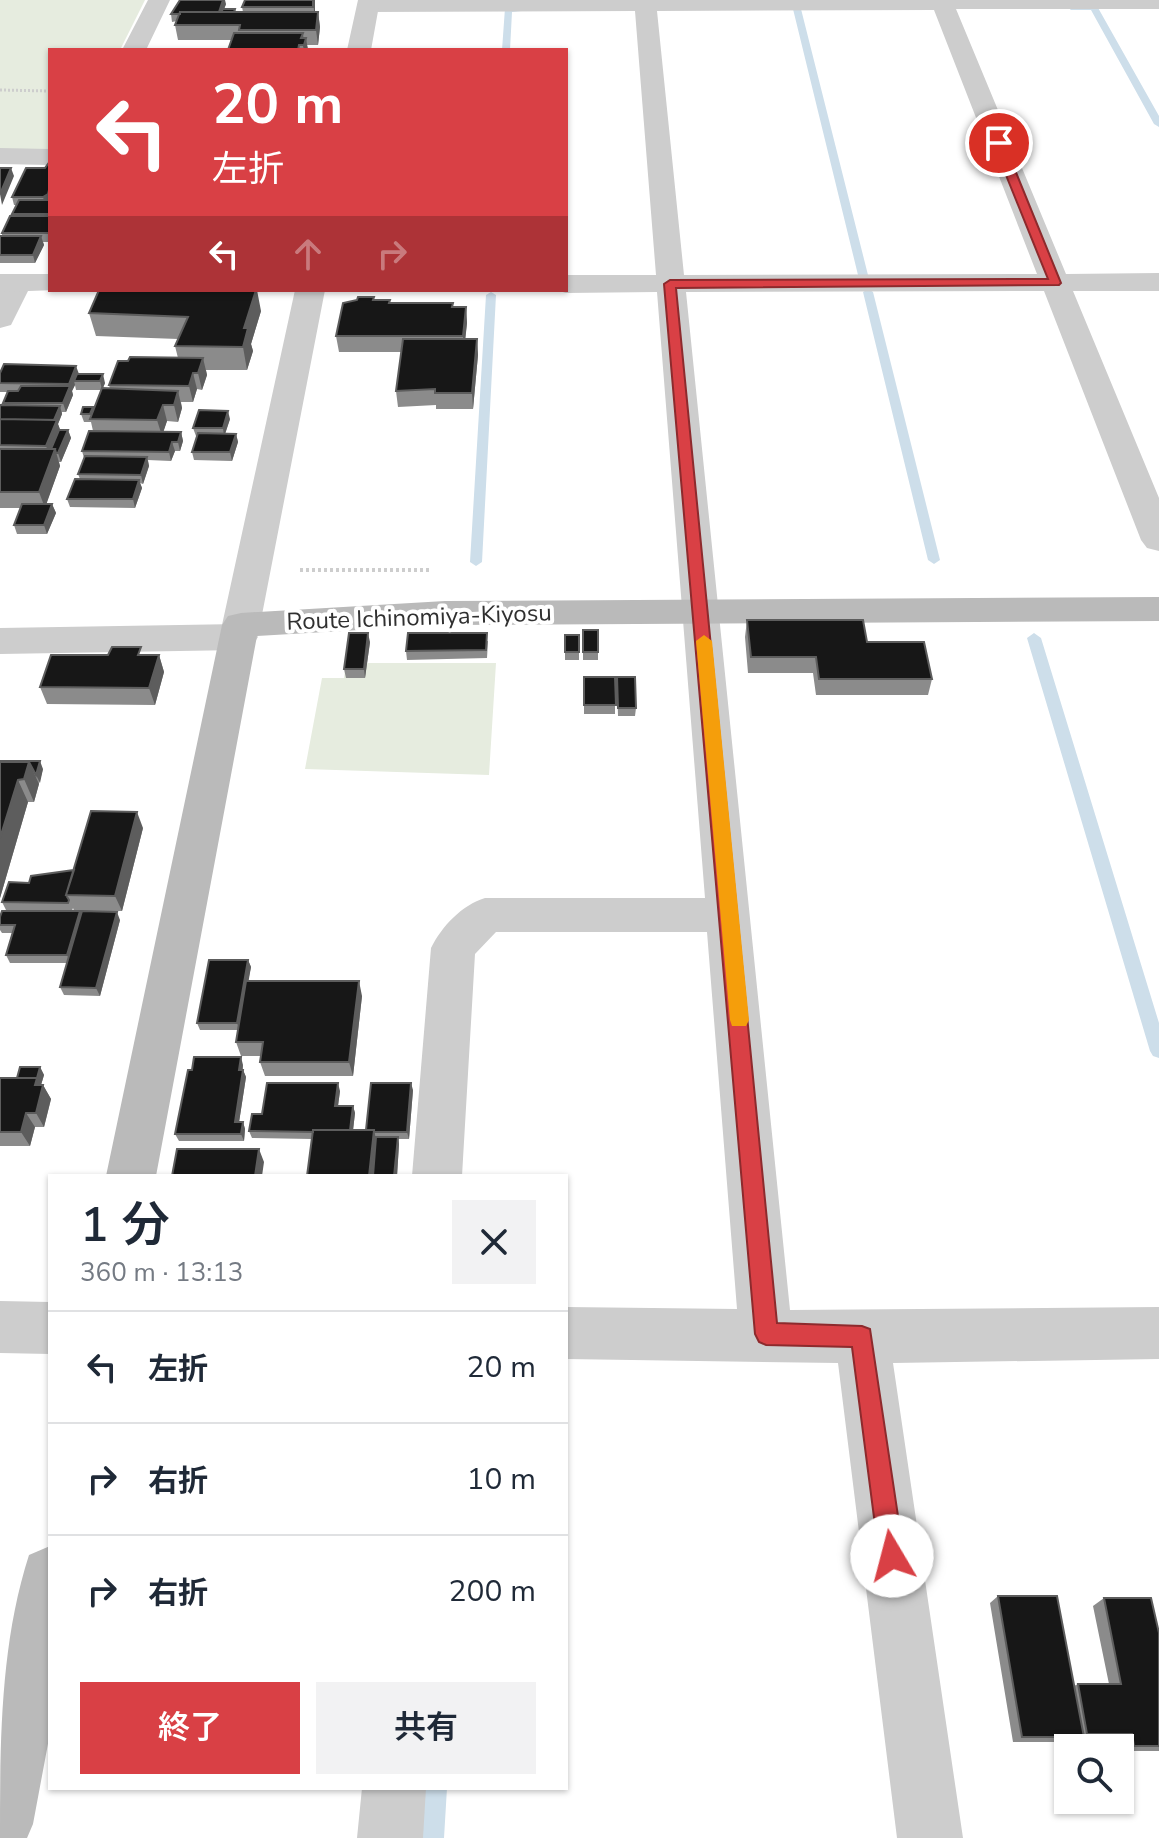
<!DOCTYPE html>
<html lang="ja">
<meta charset="utf-8">
<style>
:root{--surface:#fff;--page:#f2f2f3;--text:#1f2937;--muted:#747a83;--line:#e0e1e3;--accent:#d94045}
body{margin:0;font-family:"Nunito Sans","Noto Sans JP",sans-serif;background:var(--page);color:var(--text);height:100vh;display:flex;flex-direction:column;font-size:30px;white-space:nowrap}
*{box-sizing:border-box;margin:0}
p{font-size:26px;color:var(--muted)}
.icon{flex:none;width:44px;height:44px;fill:none;stroke:currentColor;stroke-width:2;stroke-linecap:round;stroke-linejoin:round}
.map{position:relative;flex:1;overflow:hidden}
.details{position:absolute;left:48px;top:1174px;width:520px;height:616px;display:flex;flex-direction:column;background:var(--surface);border-radius:0px;box-shadow:0 2px 6px #0004}
.details>*{flex:none}
.guide{position:absolute;left:48px;top:48px;width:520px;height:244px;border-radius:0px;box-shadow:0 2px 6px #0004;background:#d94045;color:#fff;overflow:hidden}
.controls{position:absolute;left:1054px;top:1734px;display:grid;gap:16px}
.controls a{display:grid;place-items:center;width:80px;height:80px;border-radius:0px;background:var(--surface);box-shadow:0 2px 6px #0004;font-size:40px}
.pin{position:absolute;display:grid;place-items:center;width:68px;height:68px;color:#fff;margin:-34px;border:4px solid #fff;border-radius:50%;box-shadow:0 2px 8px #0007}
.me{position:absolute;width:88px;margin:-44px;rotate:352deg;stroke-linejoin:round;filter:drop-shadow(0 0 6px #0008)}
.turn{display:flex;align-items:center;gap:28px;height:168px;padding:0 32px;font-size:36px}
.turn .icon{width:104px;height:104px;stroke-width:2.5}
.turn b{display:block;font-size:56px;line-height:68px}
.lanes{display:flex;align-items:center;height:76px;padding:0 32px;background:#0003;justify-content:center;gap:40px;direction:ltr}
.lanes .off{opacity:.35}
.round{display:grid;place-items:center;flex:none;width:84px;height:84px;border-radius:0px;background:var(--page)}
.summary{display:flex;align-items:center;justify-content:space-between;height:136px;padding:0 32px}
h1{font-size:48px;font-weight:600;line-height:60px}
.cta{display:flex;gap:16px;margin-top:auto;padding:16px 32px}
.cta a{flex:1;height:92px;border-radius:0px;background:var(--accent);color:#fff;font-size:32px;font-weight:600;line-height:92px;text-align:center}
.cta a+a{background:var(--page);color:var(--text)}
ul{padding:0;list-style:none}
li{display:flex;align-items:center;gap:24px;height:112px;padding:0 32px;border-top:2px solid var(--line)}
li div{flex:1}
li b{display:block;font-size:30px}
li em{font-style:normal}
.map>svg:first-child{display:block}
.green{fill:#e6ecdf}
.lines{fill:none;stroke-linecap:round;stroke-linejoin:round}
.stream{fill:#cddeea;fill-rule:evenodd}
.path-far1{stroke:#cdcdcd;stroke-width:3;stroke-dasharray:2 2;stroke-linecap:butt}
.path{stroke:#cdcdcd;stroke-width:4;stroke-dasharray:3 3;stroke-linecap:butt}
.minor{fill:#cdcdcd;fill-rule:evenodd}
.tertiary{fill:#cdcdcd;fill-rule:evenodd}
.secondary{fill:#bababa;fill-rule:evenodd}
.wall{fill:#8b8b8b}
.shaded-wall{fill:#5d5d5d}
.building{fill:#171717;stroke:#5d5d5d;stroke-width:2}
.route{fill:#d94045;stroke:#8d2a2d;stroke-width:2}
.slow{fill:#f59e0b}
.labels{text-anchor:middle;stroke-width:8;stroke-linejoin:round;paint-order:stroke}
.street-label{font-size:24px;fill:#303030;stroke:#fff}
</style>
<div class="map">
<svg width="1159" height="1838" viewBox="0 0 1159 1838">
<rect width="100%" height="100%" fill="#fff"/>
<path class="green" d="M0 0H145L120 50H50V150H0Z
M346 663H496L489 775 305 769 322 678H344Z"/>
<g class="lines">
<path class="stream" d="M1073 6H1097L1159 116V127L1154 124 1091 10H1070Z
M797 7 801 9 868 275 867 277 858 275 793 9Z
M505 8H526L530 10 512 12 510 50H502Z
M868 289 873 292 940 560 934 564 928 560 863 292Z
M491 292 496 295 482 562 476 566 470 562 486 295Z
M1034 633 1041 638 1159 1023V1058L1153 1056 1150 1051 1027 638Z
M423 1788H447L444 1838H420Z"/>
<path class="path-far1" d="M0 90 50 91"/>
<path class="path" d="M300 570H430"/>
<path class="minor" d="M148 0H170L146 50H122Z
M360 0H1159V9H956L1066 274 1159 273V291H1073L1159 498V551L1147 548 1141 540 1044 291 686 292 790 1310 1159 1307V1359L893 1363 963 1838H897L838 1363 566 1359V1307L737 1309 707 932H496L475 954 462 1176H412L431 948C442 926 462 905 485 898H705L657 292 566 293 556 290H566V275H656L635 11 368 12 357 5ZM934 10 1037 274 684 275 657 11Z
M0 148 50 149V165L0 164Z
M18 274 28 277 32 283 11 325 0 328V290L8 277Z
M239 624 252 628 258 637 252 646 239 650 0 654V628Z
M0 1301 50 1302V1354L0 1353Z
M362 1788H426L423 1838H357Z"/>
<path class="tertiary" d="M358 0H380L371 50H347Z
M0 274H50V290H57L0 292Z
M295 290H325L260 625 254 634 241 637 228 634 222 625Z"/>
<path class="secondary" d="M1159 597V621L445 625 257 636 156 1176H106L222 625 228 616 241 613 445 601Z
M50 1546V1733L33 1824 27 1838H0C0 1743 0 1645 29 1555Z"/>
</g>
<path class="wall" d="M245 0H315V12H318L320 27 318 45H307L308 50H228L231 40H178L175 25 177 21 172 22 171 14 226 4 224 9H235L236 12H243L242 7Z
M50 161V242H43L44 245 35 263H0V236H2V233L13 216 12 214 17 205H14L12 197 45 168Z
M374 297V300L390 303 466 307 467 323 465 339H477L478 355 473 409H436V405L398 407 396 391 401 352H339L336 336Z
M261 311 251 344 253 351 247 370H206L207 375 202 390 197 389 193 402H181L182 408 178 422 167 421 163 432H181L183 441 180 451H175L171 461 148 460 149 466 143 484 140 483 142 488 135 508 70 507 67 499 80 479 78 474 84 458 82 451 93 431 91 422H84L81 414 93 407V410L101 390H76L75 385 72 391 73 395 66 412H62V414L58 424 60 430H68L71 438 61 462H59L60 466 46 504H52L56 513 47 534H17L14 525 21 508H0V405H4L3 403 7 392H0V373L79 374 105 383 103 388 110 389 109 385 178 358 175 346 178 339 96 336 89 313Z
M230 419 225 434H236L238 442 232 461 194 460 192 452 197 436H196L193 428Z
M747 620 867 642 932 679 928 695H816L813 673H748L745 637Z
M583 630H598V660H583Z
M565 635H579V660H565Z
M488 641 487 658 407 660 406 651Z
M370 642 365 678H346L344 669Z
M144 655H159L164 672 155 705 47 704 40 687Z
M584 677H615V714H584Z
M617 677 636 708 635 716H618Z
M0 761 43 769 34 802H28L0 898Z
M143 828 122 911H74L73 908 72 911 6 910 2 902 29 883 74 870Z
M81 914 120 920 100 996 64 995 60 987 67 963H10L6 955 12 933H2L0 930V917Z
M248 960 251 967 248 981 362 996 353 1076H265L260 1062 261 1056H241L236 1042 238 1030H200L197 1023Z
M243 1065V1070L246 1077 239 1122H243L245 1129 244 1141H179L175 1134Z
M40 1067 44 1075 41 1085H43L51 1099 44 1127H35L30 1146H0V1078H17Z
M413 1090 409 1139H398L399 1144 397 1176H307L312 1139 252 1138 249 1131 262 1114 340 1091 338 1106H353L355 1113 353 1130H366Z
M998 1596 1074 1686 1078 1684H1109L1093 1606 1104 1598 1159 1633V1751H1123L1120 1739H1081L1073 1742H1013L990 1603Z"/>
<path class="shaded-wall" d="M223 0H225L226 4 222 15 218 13Z
M313 0H315V22Z
M318 12 320 27 318 45 316 30Z
M303 33 304 44 306 38 308 50H304L301 38Z
M11 168 14 176 2 205 0 194Z
M49 190 50 203 45 205 43 197Z
M41 236 44 245 35 263 33 255Z
M252 290H257L261 311 251 344 253 351 247 370 243 347 244 328Z
M466 307 467 323 464 352 463 336Z
M477 339 478 355 473 409 472 393Z
M203 358 207 375 202 390 198 373Z
M76 366 79 374 74 381 75 385 72 391 73 395 66 412 63 403 70 388 69 384Z
M193 373 197 389 193 402 189 386Z
M103 374 105 383 102 390 100 381Z
M178 391 182 408 178 422 174 405Z
M163 405 167 421 162 436 157 420Z
M60 406 62 414 58 424 63 437 56 452 60 466 45 508 39 492 51 460 46 446 51 426Z
M228 411 230 419 224 437 223 428Z
M68 430 71 438 61 462 58 453Z
M181 432 183 441 180 451 178 442Z
M236 434 238 442 232 461 230 452Z
M172 442 175 451 171 461 169 452Z
M147 457 149 466 143 484 141 475Z
M139 480 142 488 135 508 133 499Z
M52 504 56 513 47 534 44 525Z
M368 633 370 642 365 678 364 669Z
M159 655 164 672 155 705 149 688Z
M40 761 43 769 40 783 36 775Z
M29 762 39 784 34 802 24 779Z
M18 780 28 802 0 898V838Z
M137 812 143 828 122 911 115 896Z
M80 911 84 919 71 963 67 955Z
M117 912 120 920 100 996 96 988Z
M248 960 251 967 240 1030 237 1023Z
M359 981 362 996 353 1076 349 1062Z
M241 1057 243 1065 241 1077 239 1070Z
M40 1067 44 1075 41 1085H43L51 1099 44 1127 36 1113 35 1085Z
M243 1070 246 1077 238 1129 235 1122Z
M338 1083 340 1091 337 1113 335 1106Z
M411 1083 413 1090 409 1139 407 1132Z
M353 1106 355 1113 352 1139 350 1132Z
M26 1113 35 1127 30 1146 21 1132Z
M243 1122 245 1129 244 1141 241 1134Z
M374 1130 377 1144 374 1176H369Z
M398 1137 399 1144 397 1176H394Z
M259 1149 264 1162 262 1176H255Z"/>
<path class="building" d="M180 0H223L219 12H180V14H171Z
M245 0H313V7H242Z
M223 9H235L234 12H221Z
M180 12H318L316 30H239L240 25H175Z
M234 33H303L301 38H306L304 45H299L298 50H228Z
M50 161V186L48 194 43 197H12L26 168H45Z
M0 168H11L0 194Z
M19 200H50V214H12Z
M10 216H50V233H2Z
M0 236H41L33 255H0Z
M99 290H256L244 328H248L243 347 175 346 188 317 89 313Z
M358 297H374L373 300H390L389 303H453L452 307H466L463 336H336L343 303 357 300Z
M403 339H477L472 393H435V389L396 391Z
M130 357 203 358 198 373H193L189 386 109 385 118 361H128Z
M4 364 76 366 69 384 0 383V373Z
M77 374H103L100 381H74Z
M21 386H70L63 403H3L8 391H18Z
M102 388 178 391 174 405H163L157 420 90 419Z
M0 405 60 406 54 420 0 419Z
M83 407H93L90 414H81Z
M199 410 228 411 223 428H193Z
M0 419 57 420 46 446 0 445Z
M59 430H68L58 453H56L55 449H51Z
M89 431 181 432 178 442H172L169 452 82 451Z
M198 433 236 434 230 452H192Z
M0 449H55L39 492H0Z
M85 456 147 457 141 475 78 474Z
M75 479 139 480 133 499H67Z
M22 504H52L44 525H14Z
M747 620H863L867 642H924L932 679H819L816 657H751Z
M583 630H598V652H583Z
M349 633H368L364 669H344Z
M408 633H487L486 650 406 651Z
M565 635H579V652H565Z
M112 647H141L138 655H159L149 688 40 687 51 655H108Z
M584 677H615L616 705H584Z
M617 677H635L636 708H618Z
M0 761H40L36 775 29 762Z
M0 762H29L24 779 18 780 0 838Z
M91 811 137 812 115 896 66 895Z
M74 870 66 895 69 900 68 903 2 902 9 882 29 883 31 876Z
M2 911H80L67 955H6L15 925H0V917Z
M82 911 117 912 96 988 60 987Z
M209 960H248L237 1023H197Z
M246 981H359L349 1062H260L263 1042H236Z
M194 1057H241L239 1070H243L235 1122H243L241 1134H175L188 1070H192Z
M20 1067H40L37 1078H17Z
M0 1078H37L35 1085H43L36 1113H26L21 1132H0Z
M267 1083H338L335 1106H353L350 1130H313V1132L249 1131 252 1114H262Z
M371 1083H411L407 1132H374V1130H366Z
M313 1130H374L369 1176H307Z
M376 1137H398L394 1176H373Z
M177 1149H259L255 1176H172Z
M998 1596H1057L1084 1737H1022Z
M1104 1598H1151L1159 1633V1746H1134L1132 1734H1087L1078 1684H1121Z"/>
<path class="route" d="M999 139 1004 143 1061 283 1059 285 676 288 777 1323 862 1326 870 1329 904 1556 900 1565 892 1568 883 1565 879 1556 852 1347 766 1345 759 1342 755 1334 664 284 670 280 1048 279 993 143Z"/>
<path class="slow" d="M704 635 712 641 749 1020 746 1026H732L730 1020 696 641Z"/>
<g class="labels">
<g class="street-label">
<text transform="translate(419 617) rotate(-2)" y="8">Route Ichinomiya-Kiyosu</text>
</g>
</g>
</svg>
<div class="controls">
<a><svg class="icon" aria-label="search" viewBox="0 0 24 24"><circle cx="10" cy="10" r="6"/><path d="M15 15l6 6"/></svg></a>
</div>
<div class="pin" style="left:999px;top:143px;background:#d93025"><svg class="icon" aria-label="arrive" viewBox="0 0 24 24"><path d="M6 21V4h12l-3 4 3 4H6"/></svg></div>
<svg class="me" style="left:892px;top:1556px" viewBox="-20 -20 40 40"><circle r="19" fill="#fff"/><path d="M0-13L10 11 0 6-10 11z" fill="#d94045"/></svg>
<div class="guide">
<div class="turn"><svg class="icon" aria-label="left" viewBox="0 0 24 24"><path d="M17 20v-9H6M10 6l-5 5 5 5"/></svg><div><b>20 m</b>左折</div></div>
<div class="lanes"><svg class="icon" aria-label="left" viewBox="0 0 24 24"><path d="M17 20v-9H6M10 6l-5 5 5 5"/></svg><svg class="icon off" aria-label="ahead" viewBox="0 0 24 24"><path d="M12 20V5M6 11l6-6 6 6"/></svg><svg class="icon off" aria-label="right" viewBox="0 0 24 24"><path d="M7 20v-9h11M14 6l5 5-5 5"/></svg></div>
</div>
<section class="details">
<div class="summary"><div><h1>1 分</h1><p>360 m · 13:13</p></div><a class="round"><svg class="icon" aria-label="close" viewBox="0 0 24 24"><path d="M6 6l12 12M18 6L6 18"/></svg></a></div>
<ul>
<li><svg class="icon" aria-label="left" viewBox="0 0 24 24"><path d="M17 20v-9H6M10 6l-5 5 5 5"/></svg><div><b>左折</b></div><em>20 m</em></li>
<li><svg class="icon" aria-label="right" viewBox="0 0 24 24"><path d="M7 20v-9h11M14 6l5 5-5 5"/></svg><div><b>右折</b></div><em>10 m</em></li>
<li><svg class="icon" aria-label="right" viewBox="0 0 24 24"><path d="M7 20v-9h11M14 6l5 5-5 5"/></svg><div><b>右折</b></div><em>200 m</em></li>
</ul>
<div class="cta"><a>終了</a><a>共有</a></div>
</section>
</div>
